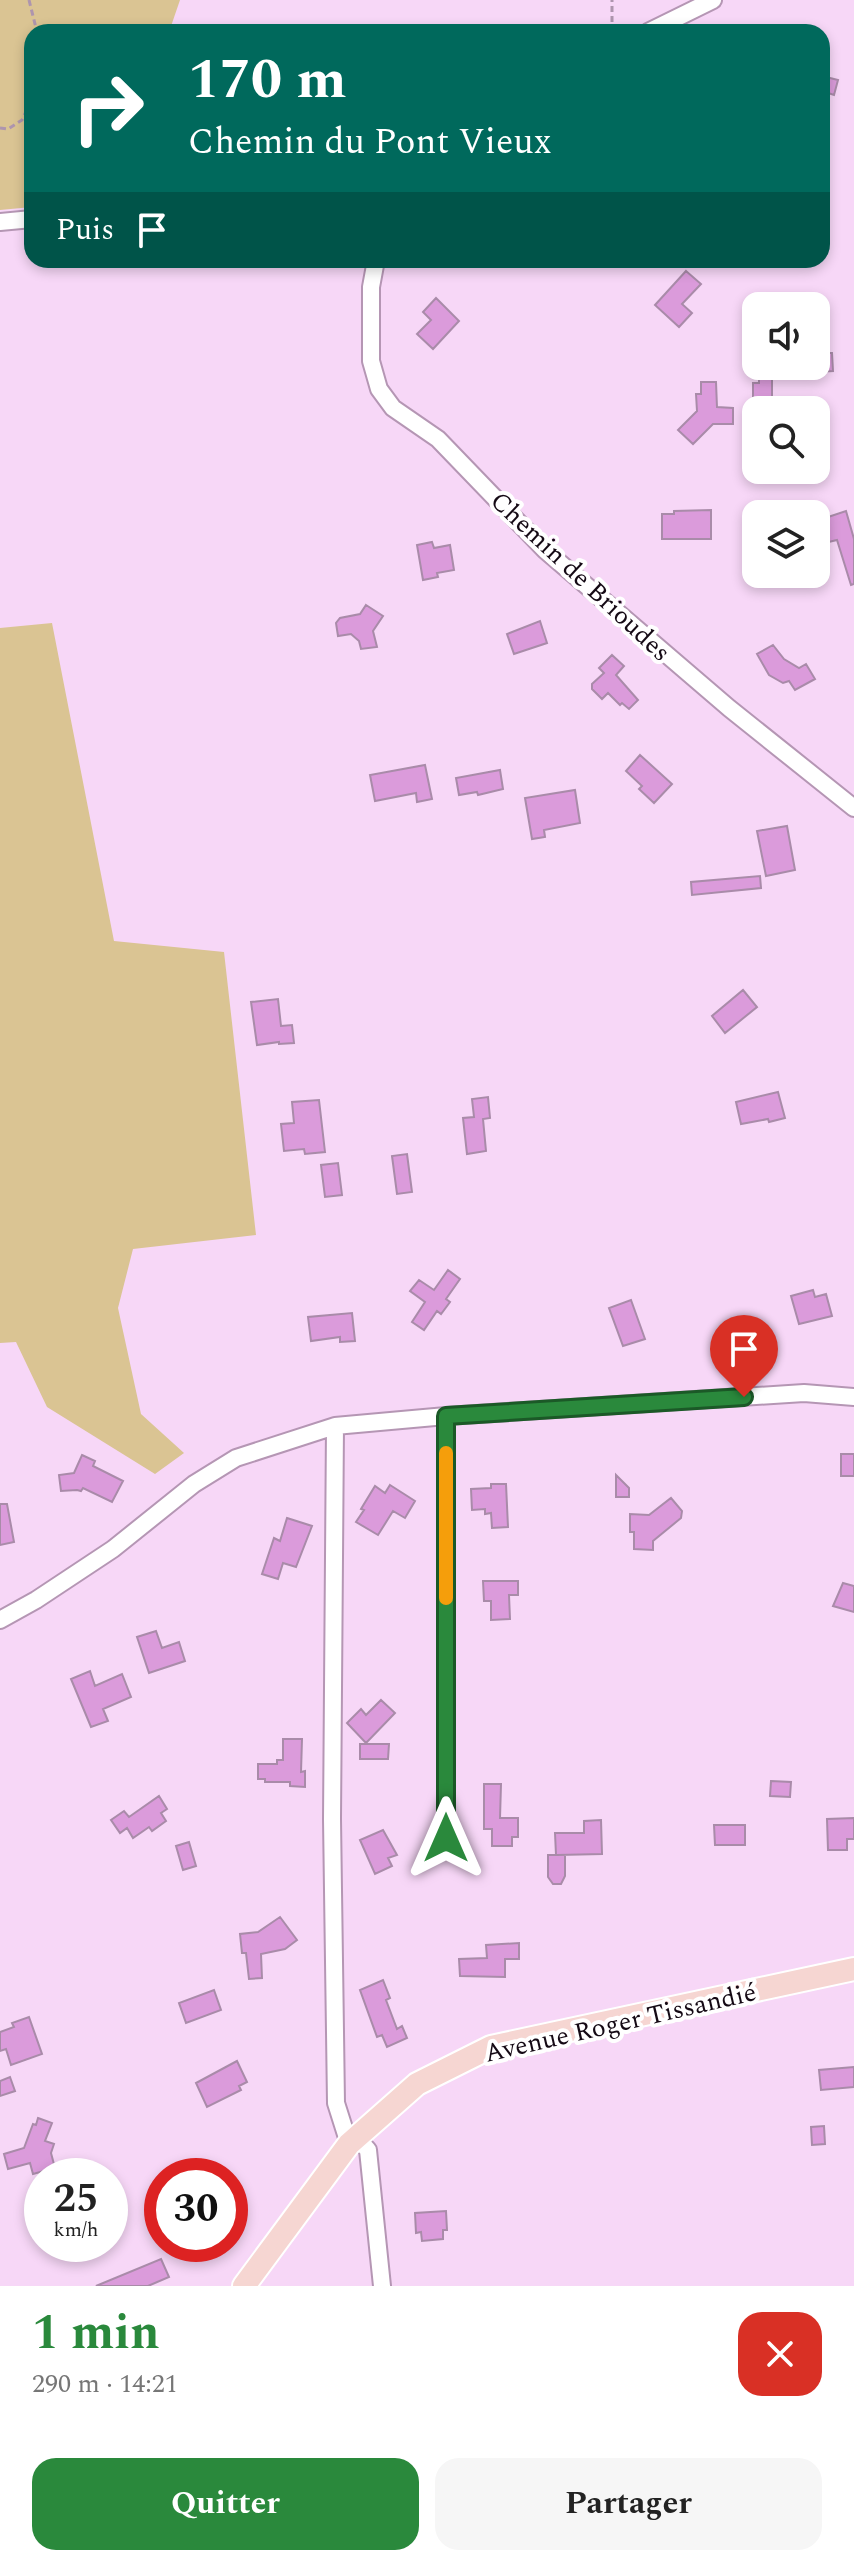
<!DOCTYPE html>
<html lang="fr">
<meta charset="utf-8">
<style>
:root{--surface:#fff;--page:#f6f6f6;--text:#222;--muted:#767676;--accent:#2a893c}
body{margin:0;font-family:Spectral,serif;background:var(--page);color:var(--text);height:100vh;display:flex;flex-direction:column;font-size:30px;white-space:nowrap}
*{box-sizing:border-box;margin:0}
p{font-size:26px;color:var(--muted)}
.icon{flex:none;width:44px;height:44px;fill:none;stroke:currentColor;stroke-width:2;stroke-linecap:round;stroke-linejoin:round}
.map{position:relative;height:2286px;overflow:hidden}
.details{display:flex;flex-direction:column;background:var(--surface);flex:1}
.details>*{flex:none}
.banner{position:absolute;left:24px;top:24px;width:806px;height:244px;border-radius:24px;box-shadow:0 4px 12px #0003;background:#00695c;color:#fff;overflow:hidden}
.fabs{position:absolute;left:742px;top:292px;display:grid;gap:16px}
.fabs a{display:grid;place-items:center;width:88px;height:88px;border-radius:16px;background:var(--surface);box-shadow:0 4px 12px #0003;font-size:40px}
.speed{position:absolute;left:24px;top:2158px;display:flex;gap:16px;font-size:40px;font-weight:700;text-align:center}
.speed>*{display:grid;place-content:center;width:104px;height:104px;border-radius:50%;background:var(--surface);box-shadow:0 4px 12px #0003;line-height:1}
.speed small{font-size:20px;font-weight:400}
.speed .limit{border:12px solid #d22;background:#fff;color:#111}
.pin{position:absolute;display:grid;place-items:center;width:68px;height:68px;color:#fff;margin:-82px -34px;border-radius:50% 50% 50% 0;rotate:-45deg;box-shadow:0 0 8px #0007}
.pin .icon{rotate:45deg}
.me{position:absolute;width:88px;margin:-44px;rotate:0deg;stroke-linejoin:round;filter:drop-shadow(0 0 6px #0008)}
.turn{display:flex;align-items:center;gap:28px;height:168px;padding:0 32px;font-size:36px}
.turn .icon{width:104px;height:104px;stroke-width:2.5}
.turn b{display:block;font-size:56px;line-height:68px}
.then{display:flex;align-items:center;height:76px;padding:0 32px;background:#0003;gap:16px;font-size:30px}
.round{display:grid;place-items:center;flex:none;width:84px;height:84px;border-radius:24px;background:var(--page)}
.head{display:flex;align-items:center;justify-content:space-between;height:136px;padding:0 32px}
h1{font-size:48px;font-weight:700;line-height:60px;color:var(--accent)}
.button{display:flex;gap:16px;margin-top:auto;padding:16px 32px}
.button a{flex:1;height:92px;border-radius:24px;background:var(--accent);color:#fff;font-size:32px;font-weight:700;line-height:92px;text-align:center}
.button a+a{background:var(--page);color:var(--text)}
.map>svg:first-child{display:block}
.green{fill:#dac493}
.building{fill:#db9bdb;stroke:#a98ba9;stroke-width:2}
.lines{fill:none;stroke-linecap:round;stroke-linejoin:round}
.minor-casing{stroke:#b596b4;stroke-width:20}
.major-casing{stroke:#fff;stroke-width:26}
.path{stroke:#ae95ae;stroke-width:3;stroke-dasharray:6 4;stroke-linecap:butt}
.minor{stroke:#fff;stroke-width:16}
.major{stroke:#f6d6d2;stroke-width:22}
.route-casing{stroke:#1b5927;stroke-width:20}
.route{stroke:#2a893c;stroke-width:14}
.slow{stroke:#f59e0b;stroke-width:14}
.labels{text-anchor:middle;stroke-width:8;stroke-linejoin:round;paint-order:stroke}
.street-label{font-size:26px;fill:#140914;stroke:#fff}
</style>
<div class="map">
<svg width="854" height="2286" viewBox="0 0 854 2286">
<rect width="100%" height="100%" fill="#f7d7f7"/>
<path class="green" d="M0 0H180L169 32H32V207L0 210Z
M52 623 114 941 224 952 256 1235 133 1249 118 1308 141 1414 184 1453 155 1474 47 1407 16 1342 0 1343V628Z"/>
<path class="building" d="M822 76 838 80 834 95 822 91Z
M686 271 701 284 682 304 692 313 679 327 655 305Z
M436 298 459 321 433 349 417 334 431 320 423 312Z
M816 353H832L833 371 816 372Z
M759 375H772V410H753V383H759Z
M701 382H716L717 407 733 408V424H713L693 444 678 430 697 411 696 394H701Z
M711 510V539H662V514H674V511Z
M846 511 854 539V584L851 585 837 540 816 545V521Z
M432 542 434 548 450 545 454 570 437 573 438 577 423 580 417 545Z
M366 605 383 616 373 631 377 647 361 649 359 641 351 634 338 636 336 623 340 618 360 614Z
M540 621 547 643 514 654 507 634Z
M773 645 784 659 799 668 806 664 815 679 795 690 789 681 783 683 769 675 757 654Z
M612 655 624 666 616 675 638 700 629 709 622 703 620 705 608 693 602 699 592 689V684L604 673 599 668Z
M640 755 672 784 654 803 639 789 642 786 626 771Z
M425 765 432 799 417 802 416 793 375 801 370 775Z
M500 770 503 789 478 795 477 792 459 795 456 778Z
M575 790 580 823 544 830 545 837 532 839 525 798Z
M787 826 795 870 766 876 757 831Z
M760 876 761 888 692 895 691 882Z
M743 990 757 1007 725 1033 712 1016Z
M278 999 281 1026 292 1025 294 1043 279 1044V1042L257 1045 251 1002Z
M778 1092 785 1118 769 1122 768 1119 741 1124 736 1102Z
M488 1097 490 1118 483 1119 486 1151 467 1154 463 1118 474 1117 472 1099Z
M319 1100 325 1152 305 1154 304 1149 284 1151 281 1124 294 1123 292 1102Z
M407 1154 412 1192 397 1194 392 1156Z
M338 1163 342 1195 325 1197 321 1165Z
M448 1270 460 1279 446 1299 450 1302 441 1314 437 1311 424 1330 412 1322 425 1302 410 1291 419 1280 434 1290Z
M813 1290 815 1297 826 1294 832 1316 799 1324 791 1296Z
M631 1300 645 1339 623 1346 609 1308Z
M352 1313 355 1341 340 1342V1337L311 1341 308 1317Z
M841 1454H854V1476H841Z
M82 1455 95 1461 93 1466 123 1481 112 1502 83 1488 81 1491 77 1490 61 1491 59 1475 74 1473Z
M616 1475 629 1488V1497H616Z
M491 1484H506L508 1527 492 1528 491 1513 485 1514V1509L472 1510 471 1489 491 1488Z
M390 1485 415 1501 405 1518 393 1511 378 1535 356 1522 364 1510 361 1509 375 1486 385 1493Z
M671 1498 682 1511 681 1518 653 1541V1550L634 1549V1532H630V1514L649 1515Z
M0 1504H7L14 1542 0 1545Z
M287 1518 312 1526 296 1567 283 1563 278 1579 262 1574 274 1538 280 1541Z
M483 1581H518V1595H509L510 1619 491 1620V1601H484Z
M843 1583 854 1586V1612L833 1606Z
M156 1631 162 1648 179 1642 185 1661 149 1673 137 1637Z
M90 1671 95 1686 122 1674 131 1697 103 1709 108 1721 91 1727 71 1679Z
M381 1700 395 1713 366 1743 347 1723 361 1709 366 1715Z
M283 1739H302L301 1772 305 1771V1787L290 1786V1782H265V1779H258V1764H277V1760H283Z
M360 1744H389L388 1759H360Z
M771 1781 791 1782 790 1797 770 1796Z
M484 1784H501L500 1818H518V1837H512V1846H492V1829H484Z
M159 1796 167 1809 161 1813 166 1821 152 1831 149 1827 133 1838 127 1828 120 1833 111 1820 124 1811 129 1817Z
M854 1818V1839H847V1850H828L827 1819Z
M601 1820 602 1854 557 1855H565V1876L561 1884H553L548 1877V1855H556L555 1833H584V1821Z
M714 1825H745V1845H715Z
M383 1830 397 1855 388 1858 392 1866 375 1874 360 1840Z
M189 1842 196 1866 183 1870 176 1846Z
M280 1917 297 1940 285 1949 261 1954 262 1978 249 1979 246 1953H242L240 1934 258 1932Z
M519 1943V1959H505V1977L460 1976 459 1959 487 1958 486 1945Z
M383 1980 390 1998 386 2000 397 2029 402 2026 407 2038 387 2047 382 2035 377 2037 360 1990Z
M214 1990 221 2010 186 2023 179 2003Z
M29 2017 42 2054 11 2065 6 2049 0 2051V2032L14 2027 12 2023Z
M237 2061 247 2082 239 2086 241 2090 207 2107 196 2083Z
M854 2067V2087L821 2090 819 2070Z
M10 2077 15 2091 0 2096V2081Z
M38 2118 52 2123 45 2141 54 2144 51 2153 55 2168 33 2174 30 2163 8 2169 4 2154 24 2148 33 2124 36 2125Z
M824 2126 825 2144 812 2145 811 2127Z
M446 2211 447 2230H443V2239L422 2241 421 2232 416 2233 415 2213Z
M161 2259 169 2277 148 2286H96Z"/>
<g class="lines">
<defs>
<path id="minor" d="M648 32 713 0
M0 222 32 219
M376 260 371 287V361L379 389 393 408 438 439 546 551 729 708 854 808
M446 1416V1838L458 1854
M335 1426 332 1819 336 2103 349 2144
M0 1620 36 1600 113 1549 194 1484 236 1458 335 1426 446 1416 804 1393 854 1397
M356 2137 368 2150 382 2286"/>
<path id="major" d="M244 2286 349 2144 417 2084 491 2047 854 1969"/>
</defs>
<use href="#minor" class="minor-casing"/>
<use href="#major" class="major-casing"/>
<path class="path" d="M29 0 37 32
M612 32V0
M0 128 8 129 22 120 32 99"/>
<use href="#minor" class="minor"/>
<use href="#major" class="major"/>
</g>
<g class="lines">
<defs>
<path id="route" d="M446 1838V1416L744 1397"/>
</defs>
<use href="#route" class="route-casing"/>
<use href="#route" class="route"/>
<path class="slow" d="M446 1453V1598"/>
</g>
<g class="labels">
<g class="street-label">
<text transform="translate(581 576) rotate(43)" y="9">Chemin de Brioudes</text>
<text transform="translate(620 2022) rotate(-13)" y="9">Avenue Roger Tissandié</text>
</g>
</g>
</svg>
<div class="fabs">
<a><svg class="icon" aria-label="sound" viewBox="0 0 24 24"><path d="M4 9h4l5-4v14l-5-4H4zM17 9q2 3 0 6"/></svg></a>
<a><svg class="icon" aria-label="search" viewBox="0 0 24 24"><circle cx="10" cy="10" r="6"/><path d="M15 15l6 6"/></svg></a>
<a><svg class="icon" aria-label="layers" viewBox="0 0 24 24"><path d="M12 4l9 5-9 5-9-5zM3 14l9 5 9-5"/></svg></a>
</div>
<div class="speed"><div>25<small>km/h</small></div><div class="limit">30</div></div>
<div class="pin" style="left:744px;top:1397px;background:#d93025"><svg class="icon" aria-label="arrive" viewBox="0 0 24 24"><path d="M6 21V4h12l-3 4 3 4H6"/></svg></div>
<svg class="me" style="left:446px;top:1838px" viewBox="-20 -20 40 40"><path d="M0-17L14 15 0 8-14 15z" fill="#2a893c" stroke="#fff" stroke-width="4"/></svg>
<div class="banner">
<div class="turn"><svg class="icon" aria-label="right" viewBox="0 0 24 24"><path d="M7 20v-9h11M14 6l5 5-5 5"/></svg><div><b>170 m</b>Chemin du Pont Vieux</div></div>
<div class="then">Puis<svg class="icon" aria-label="arrive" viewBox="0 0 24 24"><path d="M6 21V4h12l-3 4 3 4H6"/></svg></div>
</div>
</div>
<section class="details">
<div class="head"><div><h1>1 min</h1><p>290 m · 14:21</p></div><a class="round" style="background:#d93025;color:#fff"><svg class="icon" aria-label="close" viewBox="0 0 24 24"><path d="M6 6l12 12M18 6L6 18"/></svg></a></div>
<div class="button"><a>Quitter</a><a>Partager</a></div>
</section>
